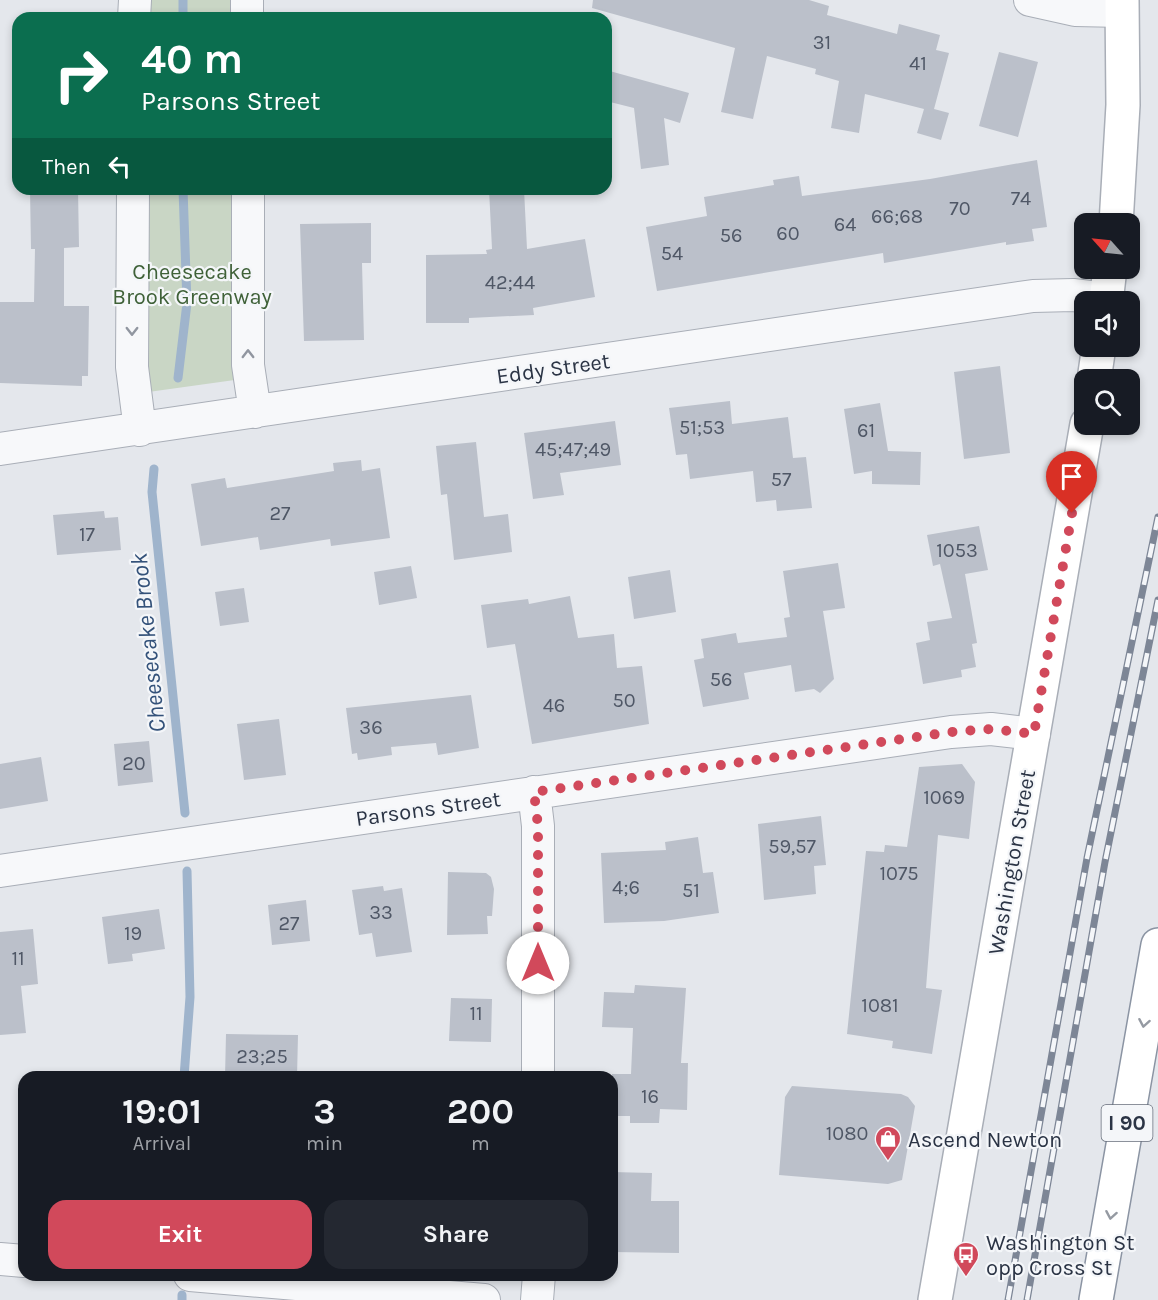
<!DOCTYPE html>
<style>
:root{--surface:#171b24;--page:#242831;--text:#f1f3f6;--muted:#9ea1a6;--accent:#d1495b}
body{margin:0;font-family:Karla,sans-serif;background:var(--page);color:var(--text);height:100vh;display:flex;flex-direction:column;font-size:22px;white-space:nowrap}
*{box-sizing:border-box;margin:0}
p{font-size:20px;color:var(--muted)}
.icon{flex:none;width:33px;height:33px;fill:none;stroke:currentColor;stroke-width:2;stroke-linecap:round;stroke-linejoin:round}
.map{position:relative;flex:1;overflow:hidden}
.sheet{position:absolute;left:18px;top:1071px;width:600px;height:210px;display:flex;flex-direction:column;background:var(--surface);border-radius:18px;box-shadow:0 3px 9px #0003}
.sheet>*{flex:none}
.banner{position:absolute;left:12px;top:12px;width:600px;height:183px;border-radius:18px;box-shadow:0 3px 9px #0003;background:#0b6e4f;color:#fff;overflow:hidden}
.needle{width:39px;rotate:297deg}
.fabs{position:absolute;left:1074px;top:213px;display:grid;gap:12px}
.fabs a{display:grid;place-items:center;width:66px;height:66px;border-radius:12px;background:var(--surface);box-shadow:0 3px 9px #0003;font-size:30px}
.pin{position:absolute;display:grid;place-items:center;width:51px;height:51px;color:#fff;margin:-62px -26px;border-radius:50% 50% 50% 0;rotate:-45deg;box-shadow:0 0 6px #0007}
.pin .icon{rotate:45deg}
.me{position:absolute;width:66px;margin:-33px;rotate:0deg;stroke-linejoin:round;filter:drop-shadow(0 0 4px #0008)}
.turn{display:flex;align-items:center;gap:21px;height:126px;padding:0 30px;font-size:27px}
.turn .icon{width:78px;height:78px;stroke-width:2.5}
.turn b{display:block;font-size:42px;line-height:51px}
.then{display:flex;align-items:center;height:57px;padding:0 30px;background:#0003;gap:12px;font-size:22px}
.eta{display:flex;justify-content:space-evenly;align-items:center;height:102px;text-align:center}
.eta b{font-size:36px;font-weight:700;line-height:42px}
.primary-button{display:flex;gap:12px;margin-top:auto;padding:12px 30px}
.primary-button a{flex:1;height:69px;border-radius:18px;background:var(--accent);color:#fff;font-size:24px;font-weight:700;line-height:69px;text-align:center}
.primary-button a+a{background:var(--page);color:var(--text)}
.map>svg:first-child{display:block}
.green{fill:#c9d6c5}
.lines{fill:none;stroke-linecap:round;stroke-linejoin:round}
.stream{stroke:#9fb4cc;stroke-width:9}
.building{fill:#bbc0ca}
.street-casing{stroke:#a9aeb7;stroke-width:34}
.secondary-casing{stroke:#a9aeb7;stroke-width:36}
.highway-casing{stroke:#8b94a3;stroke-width:36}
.street{stroke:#f7f8fa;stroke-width:32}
.secondary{stroke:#fff;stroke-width:33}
.highway{stroke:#fff;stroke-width:33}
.rail-casing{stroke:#7d8696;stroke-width:7}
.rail{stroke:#f4f6f9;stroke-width:4.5;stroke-dasharray:14;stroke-linecap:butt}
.oneway{stroke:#9196a0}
.oneway2{stroke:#959aa2}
.route{stroke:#d1495b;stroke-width:10;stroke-dasharray:0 18}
.labels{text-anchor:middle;stroke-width:4.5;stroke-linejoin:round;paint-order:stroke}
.number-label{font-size:20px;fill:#4f5766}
.shield{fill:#f4f6f9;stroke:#676e7b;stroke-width:1.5}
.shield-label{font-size:21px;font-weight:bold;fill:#2b3445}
.park-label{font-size:22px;fill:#3f6138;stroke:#f4f6f9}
.street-label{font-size:22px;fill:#2b3445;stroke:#f4f6f9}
.poi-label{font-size:22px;fill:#2b3445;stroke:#f4f6f9;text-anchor:start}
.water-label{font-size:24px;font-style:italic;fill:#34527a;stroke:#f4f6f9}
</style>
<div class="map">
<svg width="1158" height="1300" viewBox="0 0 1158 1300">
<rect width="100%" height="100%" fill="#e4e7ec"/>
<path class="green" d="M135 0H248V18H135Z
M135 189H249V378L134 394Z"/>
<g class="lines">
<path class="stream" d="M183 18V0
M178 378 187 303 183 189
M154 469 152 492 185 813
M184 1077 190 997 187 871
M182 1295V1300"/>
</g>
<path class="building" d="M593 0H809L829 6 827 15 897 34 899 24 940 35 936 50 949 53 934 109 949 113 941 140 917 133 924 109 865 94 859 133 831 128 839 81 815 74 816 69 767 56 753 119 721 112 735 48 592 8Z
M999 52 1038 62 1018 137 979 126Z
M606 70 689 93 680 123 664 118 669 165 641 169 634 108 606 101Z
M1037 160 1047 227 1032 229 1034 241 1006 245V242L884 263 883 253 657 291 646 227 707 216 704 197 774 185 773 180 799 176 802 196 930 179Z
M30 189H78L79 247 64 248V306H89L88 376H82V386L0 383V302H34L35 249H31Z
M489 189H524L527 249 585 239 595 297 533 308 534 315 469 318V323H426V255L487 254 486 250 492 249Z
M371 223V263H362L364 340 304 341 300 224Z
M1000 366 1010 453 964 459 954 372Z
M730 401 732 424 788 417 793 458 806 457 812 508 777 511 776 500 756 502 753 471 690 479 687 454 676 455 669 408Z
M880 403 888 451 921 452 920 485 872 484V471L854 474 844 409Z
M615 421 621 465 560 473 564 495 533 499 524 433Z
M476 442 484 517 508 514 512 552 454 560 447 494 441 495 436 446Z
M361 460 362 471 380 468 390 538 331 546 330 539 260 550 258 537 201 546 191 484 225 478 227 488 334 471 333 463Z
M104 511 105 518 118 517 121 550 57 555 53 515Z
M979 526 988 570 965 574 977 643 972 644 976 667 961 670 962 677 923 684 916 643 930 640 927 622 952 618 940 564 933 566 927 535Z
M838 563 845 608 823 611 834 679 820 693 814 689 795 692 791 665 744 673 749 699 703 707 694 660 704 658 701 639 736 633 738 643 787 637 784 618 790 617 783 571Z
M411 566 417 598 379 605 374 572Z
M670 570 676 612 634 619 628 577Z
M244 588 249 622 220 626 215 592Z
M570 596 578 638 614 634 617 668 642 666 649 724 532 744 515 644 487 648 481 605 528 599 529 604Z
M471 695 479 748 438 755 436 743 391 747 392 755 358 760 357 753 352 754 346 708Z
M279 719 286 775 244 780 237 724Z
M149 741 153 782 118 786 114 744Z
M41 757 48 801 0 809V764Z
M962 764 975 782 969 839 938 835 926 988 942 990 932 1054 892 1048 893 1041 847 1034 866 851 884 852 885 845 907 847 919 767Z
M821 816 826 865 814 866 816 894 764 900 758 824Z
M698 837 703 873 713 872 719 913 664 921 604 923 601 853 666 850 665 842Z
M448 872 486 873 491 877 494 889 492 916H487L488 934 447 935Z
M383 886 384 891 402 888 412 952 376 957 372 933 359 935 352 890Z
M306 900 310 941 272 945 268 905Z
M159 909 165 949 132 954 133 961 108 964 102 917Z
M33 929 38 984 21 986 26 1033 0 1035V932Z
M635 985 686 988 681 1063H688L687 1110 660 1109 659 1123H630V1116H612V1074H631L633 1028 602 1027 604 992 634 993Z
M451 998 492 999 491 1042 449 1041Z
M226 1034 298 1035 297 1077H225Z
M792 1086 901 1094 908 1097 915 1106 902 1180 888 1184 779 1175 785 1097Z
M612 1172 652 1173 651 1201H679V1253L612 1252Z"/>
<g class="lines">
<defs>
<path id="street" d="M247 0V18
M1030 0 1075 10 1122 11
M134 18 135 0
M133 189 132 367 140 430
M248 189V365L255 412
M0 449 1033 296 1073 295 1106 299
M534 792 538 826V1077
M0 871 951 732 991 729 1034 734
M0 1259 24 1261
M190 1275 484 1300
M537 1300 539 1275"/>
<path id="secondary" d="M1116 224 1123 105 1122 0
M1106 302 1110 268
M1094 380 1099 346
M935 1300 1087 424"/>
<path id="highway" d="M1096 1300 1158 945"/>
</defs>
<use href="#street" class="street-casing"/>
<use href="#secondary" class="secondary-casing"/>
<use href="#highway" class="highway-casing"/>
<use href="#street" class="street"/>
<use href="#secondary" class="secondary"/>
<use href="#highway" class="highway"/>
<defs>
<path id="rail" d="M1008 1300 1087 858 1158 517
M1027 1300 1105 862 1158 600"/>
</defs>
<use href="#rail" class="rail-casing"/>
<use href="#rail" class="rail"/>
</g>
<defs><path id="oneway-chevron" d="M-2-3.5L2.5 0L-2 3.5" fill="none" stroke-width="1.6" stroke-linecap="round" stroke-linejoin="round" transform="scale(1.5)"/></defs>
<g class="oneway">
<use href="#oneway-chevron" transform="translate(132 331) rotate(90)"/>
<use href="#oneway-chevron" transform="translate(248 354) rotate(-90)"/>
</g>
<g class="oneway2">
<use href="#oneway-chevron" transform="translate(1144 1023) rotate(100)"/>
<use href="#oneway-chevron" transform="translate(1111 1215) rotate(100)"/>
</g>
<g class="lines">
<path class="route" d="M538 963V826L534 792 951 732 991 729 1034 734 1072 513"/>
</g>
<defs>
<symbol id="shop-pin" viewBox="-11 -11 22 30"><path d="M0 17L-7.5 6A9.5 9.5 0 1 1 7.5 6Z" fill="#d1495b" stroke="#f4f6f9"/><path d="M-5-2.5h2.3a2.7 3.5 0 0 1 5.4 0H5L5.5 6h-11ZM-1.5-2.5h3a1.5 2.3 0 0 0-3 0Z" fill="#fff"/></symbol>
<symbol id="bus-pin" viewBox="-11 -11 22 30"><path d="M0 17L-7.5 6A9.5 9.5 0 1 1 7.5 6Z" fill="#d1495b" stroke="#f4f6f9"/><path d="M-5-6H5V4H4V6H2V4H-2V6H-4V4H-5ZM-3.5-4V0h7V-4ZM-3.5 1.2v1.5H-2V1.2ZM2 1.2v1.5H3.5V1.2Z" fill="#fff"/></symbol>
</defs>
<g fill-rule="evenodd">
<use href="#shop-pin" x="873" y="1124" width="30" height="40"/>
<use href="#bus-pin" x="951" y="1240" width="30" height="40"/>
</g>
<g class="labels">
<g class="number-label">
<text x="822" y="49">31</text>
<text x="918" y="70">41</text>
<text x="1021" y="205">74</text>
<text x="960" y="215">70</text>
<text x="897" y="223">66;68</text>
<text x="845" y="231">64</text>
<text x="788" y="240">60</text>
<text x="731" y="242">56</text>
<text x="672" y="260">54</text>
<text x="510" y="289">42;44</text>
<text x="702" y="434">51;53</text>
<text x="866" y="437">61</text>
<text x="573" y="456">45;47;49</text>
<text x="781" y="486">57</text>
<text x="280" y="520">27</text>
<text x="87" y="541">17</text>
<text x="957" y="557">1053</text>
<text x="721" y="686">56</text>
<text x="624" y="707">50</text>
<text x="554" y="712">46</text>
<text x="371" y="734">36</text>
<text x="134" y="770">20</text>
<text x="944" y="804">1069</text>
<text x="792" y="853">59,57</text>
<text x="899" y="880">1075</text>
<text x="626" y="894">4;6</text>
<text x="691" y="897">51</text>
<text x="381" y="919">33</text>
<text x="289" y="930">27</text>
<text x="133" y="940">19</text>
<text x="18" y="965">11</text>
<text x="880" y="1012">1081</text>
<text x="476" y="1020">11</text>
<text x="262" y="1063">23;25</text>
<text x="650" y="1103">16</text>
<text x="847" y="1140">1080</text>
</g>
<rect class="shield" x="1101.5" y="1105" width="51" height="36" rx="4.5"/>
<g class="shield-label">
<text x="1127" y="1130">I 90</text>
</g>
<g class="park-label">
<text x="192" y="279">Cheesecake<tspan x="192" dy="25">Brook Greenway</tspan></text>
</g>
<g class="street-label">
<text transform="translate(553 368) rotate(-8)" y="8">Eddy Street</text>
<text transform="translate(428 808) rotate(-8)" y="8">Parsons Street</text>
<text transform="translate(1011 862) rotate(-80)" y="8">Washington Street</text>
</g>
<g class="poi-label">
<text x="908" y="1147">Ascend Newton</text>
<text x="986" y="1250">Washington St<tspan x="986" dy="25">opp Cross St</tspan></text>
</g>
<g class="water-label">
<text transform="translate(148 643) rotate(-96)" y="8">Cheesecake Brook</text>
</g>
</g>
</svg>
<div class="fabs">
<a><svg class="needle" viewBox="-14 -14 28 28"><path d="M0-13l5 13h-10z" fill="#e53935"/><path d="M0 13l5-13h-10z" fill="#9ea1a6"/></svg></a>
<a><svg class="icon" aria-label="sound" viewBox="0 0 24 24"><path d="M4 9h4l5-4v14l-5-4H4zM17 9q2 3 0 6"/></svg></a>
<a><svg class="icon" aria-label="search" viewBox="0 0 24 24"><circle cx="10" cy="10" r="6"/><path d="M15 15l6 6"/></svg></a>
</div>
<div class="pin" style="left:1072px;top:513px;background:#d93025"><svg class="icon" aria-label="arrive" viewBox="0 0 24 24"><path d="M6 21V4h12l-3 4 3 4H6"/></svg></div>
<svg class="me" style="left:538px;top:963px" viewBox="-20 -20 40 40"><circle r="19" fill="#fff"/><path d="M0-13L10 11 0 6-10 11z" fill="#d1495b"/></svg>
<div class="banner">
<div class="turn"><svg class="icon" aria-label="right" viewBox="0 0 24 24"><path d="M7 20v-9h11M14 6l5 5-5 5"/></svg><div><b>40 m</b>Parsons Street</div></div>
<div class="then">Then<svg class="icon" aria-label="left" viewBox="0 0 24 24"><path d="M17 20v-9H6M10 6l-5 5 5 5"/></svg></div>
</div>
<section class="sheet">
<div class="eta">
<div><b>19:01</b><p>Arrival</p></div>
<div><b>3</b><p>min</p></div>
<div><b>200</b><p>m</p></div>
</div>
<div class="primary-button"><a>Exit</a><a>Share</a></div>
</section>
</div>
